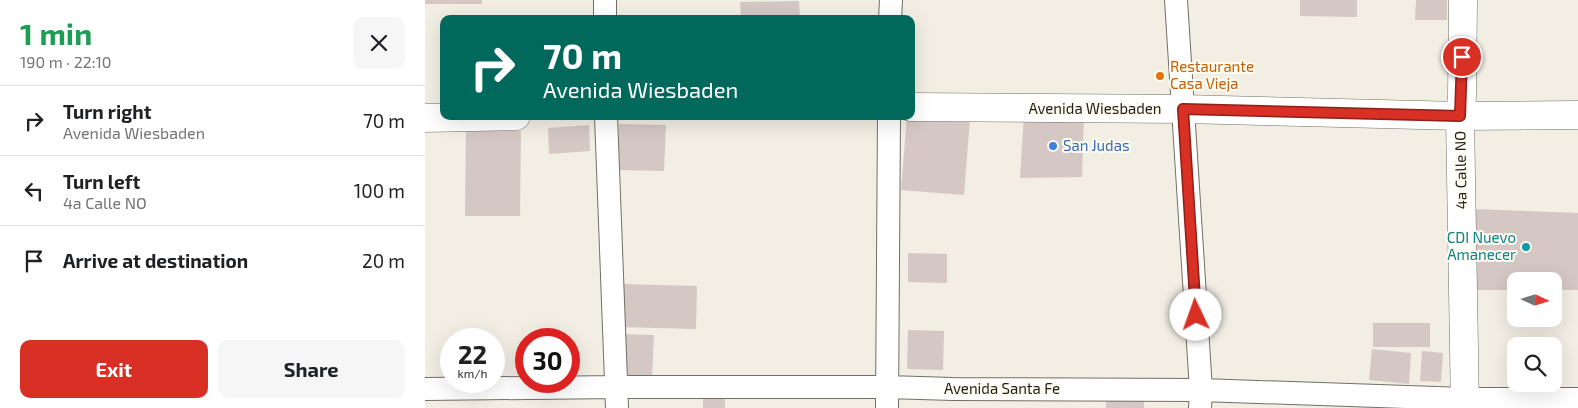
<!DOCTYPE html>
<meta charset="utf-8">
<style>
:root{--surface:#fff;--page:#f6f6f6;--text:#202124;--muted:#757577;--line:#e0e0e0;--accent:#d93025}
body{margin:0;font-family:"Exo 2",sans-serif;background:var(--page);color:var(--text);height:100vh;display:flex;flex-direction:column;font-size:19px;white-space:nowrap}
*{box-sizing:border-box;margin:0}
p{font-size:16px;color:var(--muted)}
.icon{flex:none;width:28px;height:28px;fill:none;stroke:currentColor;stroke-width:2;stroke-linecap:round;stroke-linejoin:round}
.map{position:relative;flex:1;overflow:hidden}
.drawer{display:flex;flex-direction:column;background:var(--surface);width:425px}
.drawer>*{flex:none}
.hud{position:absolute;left:15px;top:15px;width:475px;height:105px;border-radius:10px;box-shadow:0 5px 20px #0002;background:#00695c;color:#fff;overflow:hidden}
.needle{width:32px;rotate:94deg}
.controls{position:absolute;left:1082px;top:272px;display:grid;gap:10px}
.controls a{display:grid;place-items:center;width:55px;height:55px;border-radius:10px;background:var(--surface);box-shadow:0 5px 20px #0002;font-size:25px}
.speed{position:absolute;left:15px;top:328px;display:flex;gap:10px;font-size:25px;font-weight:700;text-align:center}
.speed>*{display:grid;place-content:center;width:65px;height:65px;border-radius:50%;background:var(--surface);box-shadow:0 5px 20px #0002;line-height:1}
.speed small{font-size:12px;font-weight:400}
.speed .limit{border:8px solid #d22;background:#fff;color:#111}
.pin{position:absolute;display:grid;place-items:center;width:42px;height:42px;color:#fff;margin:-21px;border:2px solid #fff;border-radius:50%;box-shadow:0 1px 5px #0007}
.me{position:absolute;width:55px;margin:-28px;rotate:357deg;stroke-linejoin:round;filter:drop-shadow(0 0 4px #0008)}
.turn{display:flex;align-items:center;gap:18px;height:105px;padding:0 20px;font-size:22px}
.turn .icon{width:65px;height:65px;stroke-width:2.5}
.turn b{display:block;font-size:35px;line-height:42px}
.round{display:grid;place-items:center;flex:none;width:52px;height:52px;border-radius:10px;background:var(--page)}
.overview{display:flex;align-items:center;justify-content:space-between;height:85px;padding:0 20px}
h1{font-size:30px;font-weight:700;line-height:38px;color:#1e9e55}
.primary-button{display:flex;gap:10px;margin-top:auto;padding:10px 20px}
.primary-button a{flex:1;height:58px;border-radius:10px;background:var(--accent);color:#fff;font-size:20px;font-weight:700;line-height:58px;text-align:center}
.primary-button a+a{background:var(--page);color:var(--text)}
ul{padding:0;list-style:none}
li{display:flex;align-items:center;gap:15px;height:70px;padding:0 20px;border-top:1px solid var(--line)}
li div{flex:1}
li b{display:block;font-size:19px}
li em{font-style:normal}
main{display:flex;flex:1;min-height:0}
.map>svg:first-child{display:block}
.building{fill:#d4c7c4}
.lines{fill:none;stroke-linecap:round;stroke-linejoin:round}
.minor-casing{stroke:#726f65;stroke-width:24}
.tertiary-casing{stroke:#726f65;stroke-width:29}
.minor{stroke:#fff;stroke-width:22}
.tertiary{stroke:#fff;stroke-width:28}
.route-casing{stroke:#8d1f18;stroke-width:12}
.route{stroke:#d93025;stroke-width:9}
.food-dot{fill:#e8710a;stroke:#fffcf1;stroke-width:2}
.shop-dot{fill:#3f7fe0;stroke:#fffcf1;stroke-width:2}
.culture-dot{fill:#0f9aa8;stroke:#fffcf1;stroke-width:2}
.labels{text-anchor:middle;stroke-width:4;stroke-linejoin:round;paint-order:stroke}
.food-label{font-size:15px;fill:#c56008;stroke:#fffcf1;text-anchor:start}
.street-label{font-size:15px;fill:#1f1e1a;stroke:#fffcf1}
.shop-label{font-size:15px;fill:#366cbe;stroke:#fffcf1;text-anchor:start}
.culture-label{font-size:15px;fill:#0d838f;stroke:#fffcf1;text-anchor:end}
</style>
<main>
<section class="drawer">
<div class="overview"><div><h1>1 min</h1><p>190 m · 22:10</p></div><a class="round"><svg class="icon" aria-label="close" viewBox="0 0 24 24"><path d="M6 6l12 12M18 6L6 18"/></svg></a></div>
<ul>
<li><svg class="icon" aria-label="right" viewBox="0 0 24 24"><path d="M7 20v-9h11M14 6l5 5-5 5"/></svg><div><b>Turn right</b><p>Avenida Wiesbaden</p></div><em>70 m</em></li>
<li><svg class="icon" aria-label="left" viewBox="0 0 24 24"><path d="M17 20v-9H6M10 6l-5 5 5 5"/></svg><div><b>Turn left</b><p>4a Calle NO</p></div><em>100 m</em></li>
<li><svg class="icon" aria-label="arrive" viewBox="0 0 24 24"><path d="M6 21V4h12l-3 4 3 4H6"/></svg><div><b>Arrive at destination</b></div><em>20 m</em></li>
</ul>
<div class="primary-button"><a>Exit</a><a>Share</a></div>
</section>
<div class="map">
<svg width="1153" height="408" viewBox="0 0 1153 408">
<rect width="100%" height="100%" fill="#f2eee4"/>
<path class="building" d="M0 0H57V4H0Z
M875 0H932V17L875 16Z
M991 0H1022V20H990Z
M374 1 375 19H316L315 2Z
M599 114 659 116 657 177 595 178Z
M482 116 545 119 539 195 476 190Z
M194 124 241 125 239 171 192 170Z
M164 125 165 151 124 154 123 128Z
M41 130 96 131 95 216H40Z
M1049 209 1153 213V290H1129V281H1091V290H1048Z
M483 253 522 254V283L483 282Z
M195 284 272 286 271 329 194 327Z
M948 323H1005V347H948Z
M483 330 519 331 518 370 482 369Z
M193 334 229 335 227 379 192 377Z
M947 349 986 353 984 384 944 380Z
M997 351 1018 353 1016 382 995 381Z
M278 399H300V408H278Z
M681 401H719V408H681Z"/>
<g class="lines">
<defs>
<path id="minor" d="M180 0V19
M751 0 776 390 775 408
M465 19 466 0
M181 116 192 408
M0 389 192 387H462L528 389 776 390 1040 399H1153
M462 408 464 116"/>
<path id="tertiary" d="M1038 0 1037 96 1035 116 1040 408
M486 107 758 109 1035 116 1153 115
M0 118 91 116"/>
</defs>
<use href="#minor" class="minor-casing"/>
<use href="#tertiary" class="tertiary-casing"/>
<use href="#minor" class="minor"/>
<use href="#tertiary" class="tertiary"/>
</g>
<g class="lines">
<defs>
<path id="route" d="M771 315 758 109 1035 116 1037 57"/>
</defs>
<use href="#route" class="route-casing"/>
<use href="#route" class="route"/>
</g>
<circle class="food-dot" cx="735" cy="76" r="5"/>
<circle class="shop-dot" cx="628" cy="146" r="5"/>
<circle class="culture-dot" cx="1101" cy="247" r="5"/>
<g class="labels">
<g class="food-label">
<text x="745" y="72">Restaurante<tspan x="745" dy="17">Casa Vieja</tspan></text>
</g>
<g class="street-label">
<text x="670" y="114">Avenida Wiesbaden</text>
<text transform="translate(1036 170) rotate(-91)" y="5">4a Calle NO</text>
<text x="577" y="394">Avenida Santa Fe</text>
</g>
<g class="shop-label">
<text x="638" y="151">San Judas</text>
</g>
<g class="culture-label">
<text x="1091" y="243">CDI Nuevo<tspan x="1091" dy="17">Amanecer</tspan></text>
</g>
</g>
</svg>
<div class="controls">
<a><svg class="needle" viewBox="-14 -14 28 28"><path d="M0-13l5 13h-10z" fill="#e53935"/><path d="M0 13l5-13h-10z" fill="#757577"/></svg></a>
<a><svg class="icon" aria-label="search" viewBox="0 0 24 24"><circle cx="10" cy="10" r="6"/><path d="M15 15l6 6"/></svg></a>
</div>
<div class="speed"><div>22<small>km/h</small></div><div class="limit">30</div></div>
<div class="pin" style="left:1037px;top:57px;background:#d93025"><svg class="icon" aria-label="arrive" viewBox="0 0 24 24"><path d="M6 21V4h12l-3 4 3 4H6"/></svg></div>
<svg class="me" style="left:771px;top:315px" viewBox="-20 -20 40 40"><circle r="19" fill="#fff"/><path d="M0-13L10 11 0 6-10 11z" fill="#d93025"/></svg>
<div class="hud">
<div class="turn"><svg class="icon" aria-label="right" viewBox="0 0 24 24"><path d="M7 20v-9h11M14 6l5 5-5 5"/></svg><div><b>70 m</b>Avenida Wiesbaden</div></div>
</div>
</div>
</main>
